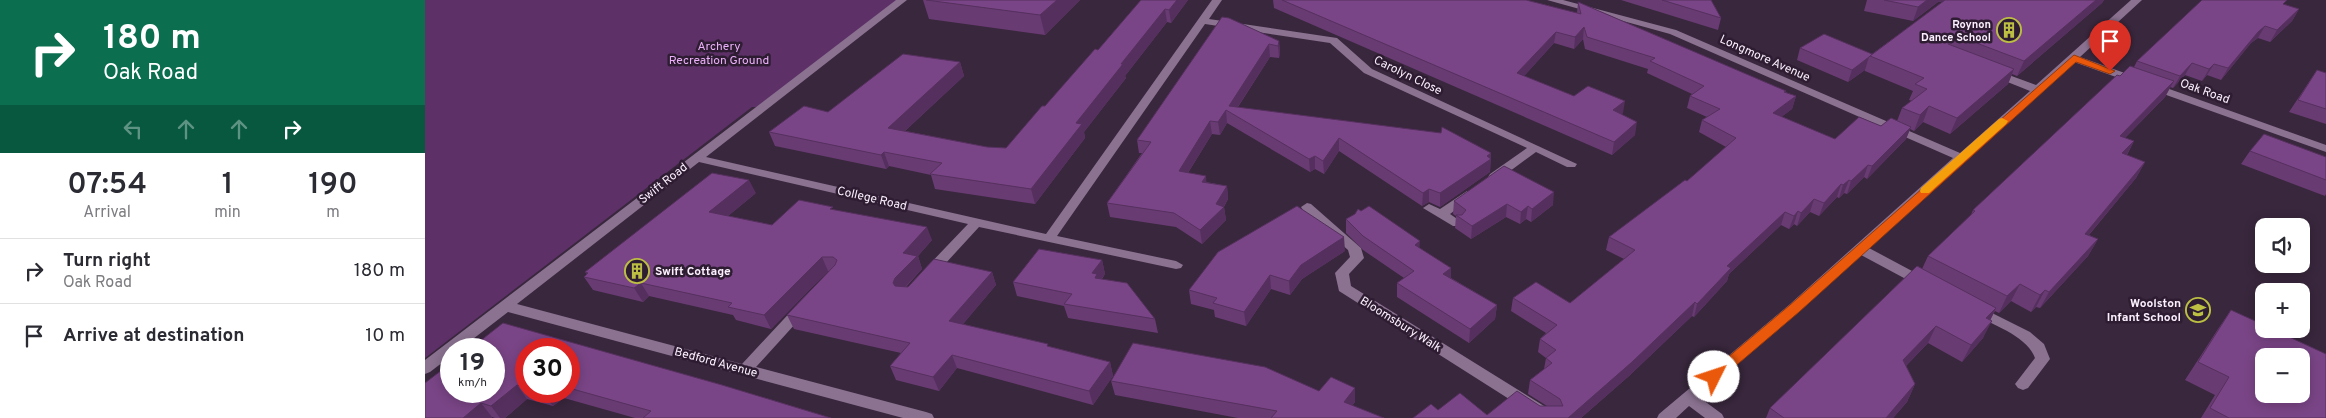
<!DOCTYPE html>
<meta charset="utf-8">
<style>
:root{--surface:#fff;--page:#f2f2f3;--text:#2b2b33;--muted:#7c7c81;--line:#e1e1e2}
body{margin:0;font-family:Overpass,sans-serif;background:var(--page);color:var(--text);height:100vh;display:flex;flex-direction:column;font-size:19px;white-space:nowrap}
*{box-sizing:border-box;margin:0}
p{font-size:16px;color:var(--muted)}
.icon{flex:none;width:28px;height:28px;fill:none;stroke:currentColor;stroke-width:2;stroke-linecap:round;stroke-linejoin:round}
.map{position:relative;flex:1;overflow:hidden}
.sheet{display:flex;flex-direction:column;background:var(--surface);width:425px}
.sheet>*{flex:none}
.banner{background:#0b6e4f;color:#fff;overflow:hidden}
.buttons{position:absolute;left:1830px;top:218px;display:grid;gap:10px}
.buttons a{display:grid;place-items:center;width:55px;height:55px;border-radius:10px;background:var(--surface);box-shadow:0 2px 12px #0003;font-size:25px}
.speed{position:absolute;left:15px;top:338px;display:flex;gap:10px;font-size:25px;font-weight:700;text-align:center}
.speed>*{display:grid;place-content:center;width:65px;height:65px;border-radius:50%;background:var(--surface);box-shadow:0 2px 12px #0003;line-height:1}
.speed small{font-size:12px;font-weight:400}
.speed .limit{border:8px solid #d22;background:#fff;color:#111}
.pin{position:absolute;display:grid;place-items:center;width:42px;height:42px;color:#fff;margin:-51px -21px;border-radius:50% 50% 50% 0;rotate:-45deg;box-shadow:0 0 5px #0007}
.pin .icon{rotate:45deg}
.me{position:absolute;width:55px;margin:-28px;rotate:49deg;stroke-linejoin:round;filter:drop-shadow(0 0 4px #0008)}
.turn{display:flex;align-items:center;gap:18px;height:105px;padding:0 20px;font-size:22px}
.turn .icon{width:65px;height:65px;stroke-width:2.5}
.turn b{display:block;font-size:35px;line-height:42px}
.lanes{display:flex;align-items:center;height:48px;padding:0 20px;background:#0003;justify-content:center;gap:25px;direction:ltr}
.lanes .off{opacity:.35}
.eta{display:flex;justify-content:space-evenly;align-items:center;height:85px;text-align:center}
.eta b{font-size:30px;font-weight:600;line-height:35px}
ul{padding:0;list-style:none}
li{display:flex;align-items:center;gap:15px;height:65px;padding:0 20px;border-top:1px solid var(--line)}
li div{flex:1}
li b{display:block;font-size:19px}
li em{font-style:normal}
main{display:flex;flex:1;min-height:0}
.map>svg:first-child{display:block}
.green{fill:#5d3167}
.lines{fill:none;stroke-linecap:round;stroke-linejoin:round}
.minor{fill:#8a7290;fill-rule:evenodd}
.wall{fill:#693b73;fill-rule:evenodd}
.shaded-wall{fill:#55305e}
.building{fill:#7a4586;stroke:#55305e;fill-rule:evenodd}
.route{fill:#ea580c;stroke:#983908}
.slow{fill:#f59e0b}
.labels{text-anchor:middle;stroke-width:5;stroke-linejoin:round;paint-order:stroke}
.far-poi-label{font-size:11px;font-weight:bold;fill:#fcf0fe;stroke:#2e1d32;text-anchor:end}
.park-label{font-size:12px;fill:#ecb0fa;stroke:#2e1d32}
.street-label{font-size:12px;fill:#fcf0fe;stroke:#2e1d32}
.poi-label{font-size:12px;font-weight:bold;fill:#fcf0fe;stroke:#2e1d32;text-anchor:start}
</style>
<main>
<section class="sheet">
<div class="banner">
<div class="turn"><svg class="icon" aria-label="right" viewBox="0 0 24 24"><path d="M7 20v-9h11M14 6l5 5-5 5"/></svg><div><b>180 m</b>Oak Road</div></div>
<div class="lanes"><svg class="icon off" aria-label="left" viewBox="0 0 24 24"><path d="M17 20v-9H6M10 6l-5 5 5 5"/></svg><svg class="icon off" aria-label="ahead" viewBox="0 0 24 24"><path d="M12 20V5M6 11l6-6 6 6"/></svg><svg class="icon off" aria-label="ahead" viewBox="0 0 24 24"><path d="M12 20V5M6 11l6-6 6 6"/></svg><svg class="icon" aria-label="right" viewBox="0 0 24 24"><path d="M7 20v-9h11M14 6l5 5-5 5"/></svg></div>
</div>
<div class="eta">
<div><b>07:54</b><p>Arrival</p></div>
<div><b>1</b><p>min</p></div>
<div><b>190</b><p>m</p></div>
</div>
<ul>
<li><svg class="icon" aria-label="right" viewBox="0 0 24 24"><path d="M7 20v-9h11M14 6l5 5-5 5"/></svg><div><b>Turn right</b><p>Oak Road</p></div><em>180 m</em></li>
<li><svg class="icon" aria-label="arrive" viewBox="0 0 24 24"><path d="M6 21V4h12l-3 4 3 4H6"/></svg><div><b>Arrive at destination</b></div><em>10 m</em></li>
</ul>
</section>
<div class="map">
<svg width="1901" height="418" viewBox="0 0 1901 418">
<rect width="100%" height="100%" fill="#39273d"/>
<path class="green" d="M0 0H477L336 107H327L0 358Z"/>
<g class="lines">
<path class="minor" d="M471 0H482L281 157 621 234 787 0H797L784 19 912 38 947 69 1152 164 1150 167H1142L1111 152 1073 180H1065L1063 177 1065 174 1102 148 939 73 905 43 780 24 632 236 751 261 758 265 756 268 751 269 554 227 509 276 504 278 497 273 499 270 543 224 274 162 92 304 317 364 371 306H381L383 309 381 312 331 367 501 412 507 414 509 418H478L83 312 35 349H26V356L5 372 0 374V360Z
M1122 0H1138L1251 30 1535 153 1605 91 1565 75V71H1573L1611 85 1706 0H1717L1655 57 1901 145V152L1649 62 1444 248 1502 279 1504 282 1502 285H1492L1436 255 1274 397 1297 414 1299 418H1280L1264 406 1251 418H1232L1234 414 1364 305 1528 158 1245 34Z
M1042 191 1048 195 1046 198 1025 214 1038 223 1036 226H1028L998 208 1004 204 1015 209Z
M882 203 886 204 936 248 939 258 924 274 926 286 1132 414 1134 418H1114L914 291 910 273 925 257 923 250 878 210 876 207Z
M1553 306 1605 332 1619 344 1625 359 1603 388 1598 390 1593 388 1590 384 1610 358C1602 336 1568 325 1548 314L1546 311 1548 308Z"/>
</g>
<path class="wall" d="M498 0H655L620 35 504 19Z
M716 0H763L746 23 742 22 700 76 701 78 659 132 660 138 610 204 510 189 506 175 464 166 461 169 350 146 344 132 403 112 535 62 539 76 480 131 562 147 581 148 620 106 673 50Z
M848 0H1101L1152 13 1153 2 1361 91 1360 92 1371 96 1367 109 1356 117 1410 139 1472 121 1477 108 1487 101 1484 100 1488 91 1440 71V70L1423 82 1372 60 1375 48 1447 54 1519 1 1513 2 1488 21 1439 11 1442 0H1679L1677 3 1592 76 1587 74 1583 84 1525 134 1498 122 1489 131 1485 129 1481 139 1442 179 1439 177 1422 194 1419 193 1414 198 1412 197 1394 216 1385 212 1372 226 1369 224 1364 229 1356 225 1304 274 1302 281 1269 317 1267 316 1204 376 1156 418H988L1013 410 1062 415 1115 406H1122L1103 394 1105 380 1119 369 1121 358 1113 352 1115 339 1121 333 1086 311 1088 298 1145 303 1199 259 1181 250 1184 237 1262 181 1301 147 1274 132 1277 120 1282 117 1262 108 1265 96 1267 94 1222 73 1223 69 1160 49 1158 39 1149 49 1129 43 1099 76 1149 96 1198 113 1196 114 1210 135 1187 155 849 8Z
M1196 0H1286L1296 18 1293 30Z
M1859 5 1874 9 1867 21 1845 42 1833 38 1826 43 1796 80 1782 75 1777 81 1760 75 1748 88 1745 87 1740 97 1700 138 1709 141 1702 155 1720 162 1711 178 1664 235 1673 239 1663 256 1615 308 1611 307 1606 312 1586 301 1574 313 1570 311 1565 320 1558 338 1537 362 1503 343 1481 366 1490 384 1482 402 1468 418H1341L1345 408 1497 269 1503 256 1545 217 1548 210 1695 76 1709 67 1712 61Z
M797 17 854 41 855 53 854 58 845 57 813 107 1066 153 1065 172 1015 207 1004 202 997 206 914 151 899 174 890 169 885 172 802 123 795 135 787 134 763 173 781 176V182L802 186 803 199 799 207 801 220 777 244 751 227 685 217 682 203 717 153H714L712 140Z
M1892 70 1901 73V124L1864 112Z
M1825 151 1901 157V194L1900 196 1816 164Z
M331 193 303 216 347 225 409 210 507 240 493 256 497 269 481 287 567 272 571 285 538 324 685 362 688 376 668 405 532 368 514 391 471 380 465 366 476 353 369 329 362 315 405 271H403L346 329 311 320 308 315 224 296 218 302 168 290 159 277 162 274 160 272Z
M1029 201 1128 205 1106 222 1101 219 1095 224 1081 217 1046 239 1030 228 1031 216 1028 214Z
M921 219 994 248 1026 268V278L1072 305 1070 319 1044 343 972 297V283L979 278 938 250 921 233Z
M920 251 877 279 865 295 846 289 821 326 790 317 789 310 766 304 764 290Z
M677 260 680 274 677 279 730 319 733 333 643 318 639 306 592 296 588 282Z
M1806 310 1901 418H1776L1790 395 1760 380 1793 329Z
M78 323 297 385 406 418H210L139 398 128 406 102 399 80 418H70L67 417 66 418H0V383L26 363V391H69V349H45ZM101 349H144V391H101Z
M686 381 894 391 930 402 927 406 959 418H813L690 395Z"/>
<path class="shaded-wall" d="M632 0H655L620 35 615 15Z
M752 0H763L746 23 744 10Z
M1502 0H1524L1513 2 1488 21 1493 7Z
M1671 0H1679L1677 3 1592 76 1599 61Z
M740 9 742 22 700 76 701 78 659 132 660 138 610 204 606 189 651 123 696 64Z
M1874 9 1867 21 1845 42 1852 30Z
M1840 26 1833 38 1826 43 1796 80 1803 68 1833 32Z
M1159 27 1158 39 1149 49 1150 37Z
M1131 32 1129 43 1091 85 1092 73Z
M854 41 855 53 854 58 853 46Z
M844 44 845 57 808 114 804 106Z
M1444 57 1440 70 1423 82 1427 70Z
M535 62 539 76 468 142 463 128Z
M1767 63 1760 75 1748 88 1755 76Z
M1789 64 1782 75 1777 81 1784 69Z
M1589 69 1583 84 1525 134 1532 118Z
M1749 81 1740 97 1686 152 1695 136Z
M1371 96 1367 109 1345 126 1348 113Z
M1200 101 1198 113 1186 123 1188 110Z
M1504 106 1498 122 1489 131 1495 115Z
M801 110 802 123 795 135 793 122Z
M785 121 787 134 756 184 754 171Z
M1212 122 1210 135 1187 155 1189 142Z
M1486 127 1481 139 1442 179 1447 166Z
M914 138V151L899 174 898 161Z
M1709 141 1700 158 1697 153Z
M459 152 464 166 461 169 456 155Z
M1066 153 1065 172 1015 207V193Z
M890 156V169L885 172 884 159Z
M1720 162 1711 178 1651 250 1660 234Z
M1443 165 1439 177 1422 194 1426 181Z
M781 176 782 189 777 182Z
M324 180 331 193 291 226 284 212Z
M1424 180 1419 193 1414 198 1418 185Z
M1416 184 1412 197 1394 216 1399 203Z
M802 186 803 199 798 208 799 207 801 220 777 244 775 230Z
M1004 189V202L997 206 998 193Z
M1129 192 1128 205 1106 222 1107 209Z
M1389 199 1385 212 1372 226 1376 213Z
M1082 204 1081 217 1046 239 1047 226Z
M1103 206 1101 219 1095 224 1096 212Z
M1373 211 1369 224 1364 229 1369 216Z
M1360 212 1356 225 1304 274 1302 281 1269 317 1272 304 1302 266Z
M502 227 507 240 493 256 497 269 475 292 473 297 468 283 478 253Z
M919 237 920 251 877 279 865 295 864 281 876 265Z
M1673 239 1663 256 1615 308 1624 292Z
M995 241 994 255 990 245Z
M397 257 403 271 346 329 339 315Z
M677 260 680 274 674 282 676 288 667 273Z
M1026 268V281L1018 274Z
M567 272 571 285 529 335 524 321Z
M845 275 846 289 821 326 819 312Z
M216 283 224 296 218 302 209 288Z
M1595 284 1586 301 1574 313 1582 296Z
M1620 290 1611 307 1606 312 1615 295Z
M1270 302 1267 316 1204 376 1156 418H1143Z
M1072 305 1070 319 1044 343 1045 329Z
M1571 308 1563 325 1561 318Z
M1567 321 1558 338 1537 362 1546 345Z
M1511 326 1503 343 1470 377 1478 360Z
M527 355 532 368 514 391 508 377Z
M685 362 688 376 668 405 664 391Z
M1490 384 1482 402 1468 418H1461Z
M92 385 102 399 80 418H75L66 406Z
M930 388V402L919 416V402Z
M119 391H134L139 398 128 406 118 392Z
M56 403 67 417 66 418H38Z"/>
<path class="building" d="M501 0H632L615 15Z
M716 0H752L744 10 740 9 696 64H698L651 123 657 124 606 189 505 174 517 163 459 152 456 155 344 132 379 106 403 112 478 54 535 62 463 128 562 147 581 148 617 106H620L670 49 673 50Z
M857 0H1101L1156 14 1153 2 1361 91 1359 92 1371 96 1348 113 1410 139 1434 117 1456 126 1466 118 1486 127 1447 166 1443 165 1426 181 1424 180 1418 185 1416 184 1399 203 1389 199 1376 213 1373 211 1369 216 1360 212 1302 266 1306 268 1272 304 1270 302 1207 362 1143 418H988L1006 404 1013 410 1035 393 1062 415 1092 391 1115 406H1138L1135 399 1105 380 1127 363 1121 358 1131 350 1115 339 1132 325 1088 298 1111 282 1145 303 1210 250 1184 237 1260 180 1262 181 1311 138 1277 120 1295 109 1265 96 1279 86 1225 61 1230 58 1162 37 1159 27 1150 37 1131 32 1092 73 1149 96 1163 86 1200 101 1188 110 1212 122 1189 142Z
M1237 0H1286L1296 18Z
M1459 0H1502L1493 7Z
M1520 0H1671L1599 61 1533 36 1522 37 1523 44 1589 69 1532 118 1504 106 1495 115 1477 108 1502 89 1490 84 1499 78 1445 56Z
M1777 0H1862L1858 4 1874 9 1852 30 1840 26 1833 32 1803 68 1789 64 1784 69 1767 63 1755 76 1712 61Z
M797 17 804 18 854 41 853 46 844 44 804 106 1016 133 1017 127 1066 153 1062 156 1066 159 1015 193 1004 189 998 193 914 138 898 161 890 156 884 159 801 110 793 122 785 121 754 171 781 176 777 182 802 186 791 204 799 207 775 230 749 213 682 203 726 142 712 140Z
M1399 34 1447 54 1444 57 1427 70 1375 48Z
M1705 66 1749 81 1695 136 1709 141 1697 153 1720 162 1660 234 1673 239 1624 292 1620 290 1615 295 1595 284 1582 296 1503 256 1550 211 1548 210 1692 75 1695 76Z
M1892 70 1901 73V109L1873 100Z
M1839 134 1901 157V180L1825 151Z
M1079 166 1129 192 1107 209 1103 206 1096 212 1082 204 1047 226 1031 215H1037L1041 210 1029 201Z
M287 173 324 180 284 212 347 225 374 200 408 207 405 209 502 227 478 253 492 256 470 278 468 283 470 286 483 287 509 259 567 272 524 321 623 344 622 346 685 362 664 391 527 355 508 377 465 366 485 343 362 315 410 265 412 260 408 257H397L339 315 303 307 307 303 216 283 209 288 159 277 163 273 160 272Z
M872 206 919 237 876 265 864 281 845 275 819 312 788 303 792 298 764 290 793 252Z
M944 206 995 241 990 245 1026 268 1018 274 1072 305 1045 329 972 283 989 271 938 236 921 219 930 214 933 209 936 211Z
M614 249 677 260 667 273 672 274 670 278 702 283 730 319 639 304 647 294 588 282Z
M1492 266 1571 308 1561 318 1567 321 1546 345 1511 326 1478 360 1490 384 1461 418H1359L1345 408Z
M1806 310 1839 325V329H1847L1901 354V418H1804L1785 408 1804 377 1773 362ZM1839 356H1876V394H1839Z
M78 323 297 385 406 418H218L226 411 144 388V349H101V388L92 385 66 406 56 403 38 418H0V383L26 363V391H69V349H45Z
M708 343 840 367 894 391 906 377 930 388 919 402 959 418H846L852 411 686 381Z"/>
<path class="route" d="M1649 55 1690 71 1685 74 1651 62 1374 312 1294 380H1284L1282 377 1284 373 1365 305Z"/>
<path class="slow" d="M1577 118 1583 121 1581 124 1504 193H1496L1495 191 1496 188 1574 119Z"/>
<defs>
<symbol id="building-ring" viewBox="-11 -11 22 22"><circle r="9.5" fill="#2e1d32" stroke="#bdbf43" stroke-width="1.5"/><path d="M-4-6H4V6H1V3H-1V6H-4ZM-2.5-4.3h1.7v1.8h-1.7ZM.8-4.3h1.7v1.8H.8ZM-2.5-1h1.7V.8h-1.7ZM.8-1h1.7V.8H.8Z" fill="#bdbf43"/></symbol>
<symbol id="school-ring" viewBox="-11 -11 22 22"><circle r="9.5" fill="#2e1d32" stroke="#bdbf43" stroke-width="1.5"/><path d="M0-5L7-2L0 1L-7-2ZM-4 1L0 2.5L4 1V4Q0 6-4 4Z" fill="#bdbf43"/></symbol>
</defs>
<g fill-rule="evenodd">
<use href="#building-ring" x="1570" y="16" width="28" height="28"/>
<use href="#building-ring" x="198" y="257" width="28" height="28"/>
<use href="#school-ring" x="1759" y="296" width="28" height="28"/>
</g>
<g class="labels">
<g class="far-poi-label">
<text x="1566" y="28">Roynon<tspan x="1566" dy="13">Dance School</tspan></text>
</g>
<g class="park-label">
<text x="294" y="50">Archery<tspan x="294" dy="14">Recreation Ground</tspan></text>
</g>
<g class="street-label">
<text transform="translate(1340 58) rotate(24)" y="4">Longmore Avenue</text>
<text transform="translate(983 75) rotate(26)" y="4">Carolyn Close</text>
<text transform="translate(1780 91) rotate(20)" y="4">Oak Road</text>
<text transform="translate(238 183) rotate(-38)" y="4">Swift Road</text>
<text transform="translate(447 198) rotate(13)" y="4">College Road</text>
<text transform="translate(976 324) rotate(32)" y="4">Bloomsbury Walk</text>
<text transform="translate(291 362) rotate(15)" y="4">Bedford Avenue</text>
</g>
<g class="poi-label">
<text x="230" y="275">Swift Cottage</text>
<text x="1756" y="307" text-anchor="end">Woolston<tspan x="1756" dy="14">Infant School</tspan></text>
</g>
</g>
</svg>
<div class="buttons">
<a><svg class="icon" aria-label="sound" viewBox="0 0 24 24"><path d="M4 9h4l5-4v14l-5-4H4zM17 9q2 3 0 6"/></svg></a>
<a>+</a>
<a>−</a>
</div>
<div class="speed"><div>19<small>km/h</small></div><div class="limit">30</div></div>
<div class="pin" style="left:1685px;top:71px;background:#d93025"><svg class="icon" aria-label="arrive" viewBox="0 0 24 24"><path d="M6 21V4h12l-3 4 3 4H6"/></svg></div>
<svg class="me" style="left:1289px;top:377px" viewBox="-20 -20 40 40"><circle r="19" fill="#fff"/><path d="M0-13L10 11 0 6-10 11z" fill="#ea580c"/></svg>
</div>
</main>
